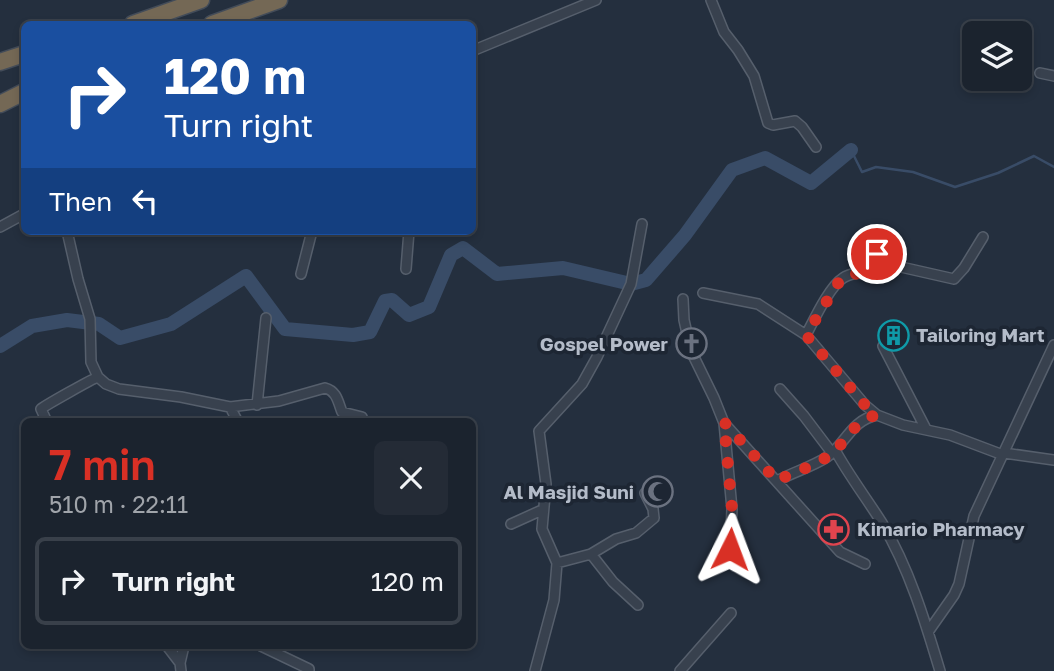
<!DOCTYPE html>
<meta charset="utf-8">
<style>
:root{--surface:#1b232e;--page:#242b36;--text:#f1f3f6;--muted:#a0a4aa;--line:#39404a;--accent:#d93025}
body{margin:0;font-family:"Golos Text",sans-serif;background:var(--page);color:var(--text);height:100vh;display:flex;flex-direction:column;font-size:26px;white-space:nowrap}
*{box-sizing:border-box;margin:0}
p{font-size:23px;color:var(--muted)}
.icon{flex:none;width:38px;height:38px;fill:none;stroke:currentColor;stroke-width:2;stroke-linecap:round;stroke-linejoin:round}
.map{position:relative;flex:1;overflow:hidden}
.side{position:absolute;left:21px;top:418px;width:455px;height:231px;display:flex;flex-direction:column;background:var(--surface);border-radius:10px;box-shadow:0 4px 10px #0003,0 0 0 2px var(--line)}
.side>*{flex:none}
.banner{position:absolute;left:21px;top:21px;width:455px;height:214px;border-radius:10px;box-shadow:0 4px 10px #0003,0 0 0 2px var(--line);background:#1a4fa0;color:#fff;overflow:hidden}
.controls{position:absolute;left:962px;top:21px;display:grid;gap:14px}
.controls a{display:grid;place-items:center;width:70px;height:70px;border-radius:10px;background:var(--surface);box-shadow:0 4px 10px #0003,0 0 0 2px var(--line);font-size:35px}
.pin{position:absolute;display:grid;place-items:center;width:60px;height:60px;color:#fff;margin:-30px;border:4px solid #fff;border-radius:50%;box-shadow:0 2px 7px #0007}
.me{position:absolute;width:77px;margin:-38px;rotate:3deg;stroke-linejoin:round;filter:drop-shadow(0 0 5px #0008)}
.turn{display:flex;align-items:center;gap:24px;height:147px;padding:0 28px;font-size:32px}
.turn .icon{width:91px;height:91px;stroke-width:2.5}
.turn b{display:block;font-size:49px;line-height:60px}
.then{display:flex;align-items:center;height:66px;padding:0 28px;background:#0003;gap:14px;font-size:26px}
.round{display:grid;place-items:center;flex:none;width:74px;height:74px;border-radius:10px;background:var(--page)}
.head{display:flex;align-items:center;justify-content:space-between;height:119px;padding:0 28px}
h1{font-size:42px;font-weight:600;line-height:52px;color:var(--accent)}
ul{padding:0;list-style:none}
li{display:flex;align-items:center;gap:21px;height:88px;margin:0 14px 10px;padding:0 14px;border:4px solid var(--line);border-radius:10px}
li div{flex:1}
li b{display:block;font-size:26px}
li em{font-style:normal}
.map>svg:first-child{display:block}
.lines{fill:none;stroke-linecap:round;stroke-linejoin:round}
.stream{stroke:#394c67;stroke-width:2.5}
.river{stroke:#394c67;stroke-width:14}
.street-casing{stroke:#565f6c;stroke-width:12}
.highway-casing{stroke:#434c59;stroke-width:19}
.street{stroke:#38414e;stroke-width:9}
.highway{stroke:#746855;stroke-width:16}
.route{stroke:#d93025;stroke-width:12;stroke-dasharray:0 21.6}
.labels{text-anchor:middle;stroke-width:7;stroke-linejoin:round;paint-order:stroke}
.poi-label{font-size:19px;font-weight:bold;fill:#b4bcc9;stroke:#1d2633;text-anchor:start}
</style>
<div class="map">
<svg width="1054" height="671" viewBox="0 0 1054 671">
<rect width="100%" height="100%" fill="#242f3e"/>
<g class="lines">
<path class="stream" d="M851 150 862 172 876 167 913 172 955 187 998 173 1034 156 1054 167"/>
<path class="river" d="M0 346 32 326 67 320 99 324 120 338 171 324 246 276 285 329 353 335 370 332 385 301 392 300 409 315 429 307 451 255 463 248 497 274 563 268 631 284 646 280 685 235 732 170 765 158 811 183 851 150"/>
<defs>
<path id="street" d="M711 0 724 32 738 50 754 76 768 123 773 125 795 121 802 127 816 147
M472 51 596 0
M1040 73 1054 76
M0 227 24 214
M67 231 78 279 90 319 91 362 98 377 106 384 119 389 181 397 230 407 279 401 325 388C337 391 338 402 342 412L362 417
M874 267H901L954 279 964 268 983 237
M406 269 409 231
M301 274 312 231
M703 293 758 304 806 335 865 405 877 415 903 425 950 435 1003 455
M683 299 684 320 691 351 714 398 724 423 732 509 730 549 734 566
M806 335C814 320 829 287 843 278 852 271 865 275 874 267L877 254 872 230
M883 346 926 429
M780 389 804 416 832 453
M257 405 266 318
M230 407 238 422
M47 422 41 409C44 406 94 378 98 377
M724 423 840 552 865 564
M835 450C848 474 867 499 882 523 909 568 925 621 940 671
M1004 453 1054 460
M777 481C793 472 812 467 827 457 845 445 851 420 877 415
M511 524 542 510
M591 554 613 582 638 605
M557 563 591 554 616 539 636 533 654 518 653 509 645 493
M928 632 954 595 959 584 974 516 1054 345
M167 646 180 663
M261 646 309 669V671
M181 671 180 663 184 646
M535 671 554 600 557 563 542 529 546 484 539 431 582 384 597 357 631 284 642 224
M680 671 731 613"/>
<path id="highway" d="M133 24 201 0
M212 24 279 0
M0 62 24 54
M0 104 24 92"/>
</defs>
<use href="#street" class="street-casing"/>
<use href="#highway" class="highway-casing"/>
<use href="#street" class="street"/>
<use href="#highway" class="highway"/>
</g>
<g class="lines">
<path class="route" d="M730 549 732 509 724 422 777 481C793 472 812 467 827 457 846 445 851 421 877 415L865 405 806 335 840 280 844 276 870 271 877 262V254"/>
</g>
<defs>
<symbol id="building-ring" viewBox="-11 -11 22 22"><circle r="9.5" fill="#1d2633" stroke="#0f9aa8" stroke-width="1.5"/><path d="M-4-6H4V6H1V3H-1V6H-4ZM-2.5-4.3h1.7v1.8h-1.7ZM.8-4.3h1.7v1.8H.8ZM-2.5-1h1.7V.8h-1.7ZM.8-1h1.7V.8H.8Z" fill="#0f9aa8"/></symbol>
<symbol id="church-ring" viewBox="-11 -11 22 22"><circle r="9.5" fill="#1d2633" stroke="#6b7280" stroke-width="1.5"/><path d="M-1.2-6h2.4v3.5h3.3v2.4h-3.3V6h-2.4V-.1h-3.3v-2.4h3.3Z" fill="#6b7280"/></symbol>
<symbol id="mosque-ring" viewBox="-11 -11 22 22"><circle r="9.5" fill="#1d2633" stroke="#6b7280" stroke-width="1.5"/><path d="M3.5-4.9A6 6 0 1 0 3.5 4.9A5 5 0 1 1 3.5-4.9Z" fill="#6b7280"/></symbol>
<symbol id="pharmacy-ring" viewBox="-11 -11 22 22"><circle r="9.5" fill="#1d2633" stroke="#e0444e" stroke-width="1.5"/><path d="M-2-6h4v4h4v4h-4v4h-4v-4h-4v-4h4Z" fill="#e0444e"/></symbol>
</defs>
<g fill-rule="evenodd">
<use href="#building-ring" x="876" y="318" width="35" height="35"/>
<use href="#church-ring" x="674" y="326" width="35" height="35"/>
<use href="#mosque-ring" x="640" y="474" width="35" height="35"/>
<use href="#pharmacy-ring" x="816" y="512" width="35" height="35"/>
</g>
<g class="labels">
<g class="poi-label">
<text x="916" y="342">Tailoring Mart</text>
<text x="668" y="351" text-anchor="end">Gospel Power</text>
<text x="634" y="499" text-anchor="end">Al Masjid Suni</text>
<text x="857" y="536">Kimario Pharmacy</text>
</g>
</g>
</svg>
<div class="controls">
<a><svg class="icon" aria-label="layers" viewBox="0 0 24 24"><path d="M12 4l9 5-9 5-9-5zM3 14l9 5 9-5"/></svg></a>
</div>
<div class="pin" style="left:877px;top:254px;background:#d93025"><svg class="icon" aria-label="arrive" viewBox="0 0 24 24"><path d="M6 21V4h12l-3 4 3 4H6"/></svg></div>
<svg class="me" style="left:730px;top:549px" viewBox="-20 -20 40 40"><path d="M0-17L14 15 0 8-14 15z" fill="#d93025" stroke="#fff" stroke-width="4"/></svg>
<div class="banner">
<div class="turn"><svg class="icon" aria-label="right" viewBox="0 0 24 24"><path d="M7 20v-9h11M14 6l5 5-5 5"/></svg><div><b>120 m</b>Turn right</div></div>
<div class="then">Then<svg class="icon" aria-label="left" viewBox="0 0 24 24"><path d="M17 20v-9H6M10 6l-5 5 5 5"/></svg></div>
</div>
<section class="side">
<div class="head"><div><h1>7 min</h1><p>510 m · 22:11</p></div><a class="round"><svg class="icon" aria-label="close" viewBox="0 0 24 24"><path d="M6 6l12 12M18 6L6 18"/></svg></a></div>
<ul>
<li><svg class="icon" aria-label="right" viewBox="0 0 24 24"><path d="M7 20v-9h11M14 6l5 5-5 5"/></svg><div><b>Turn right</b></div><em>120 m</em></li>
</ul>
</section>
</div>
